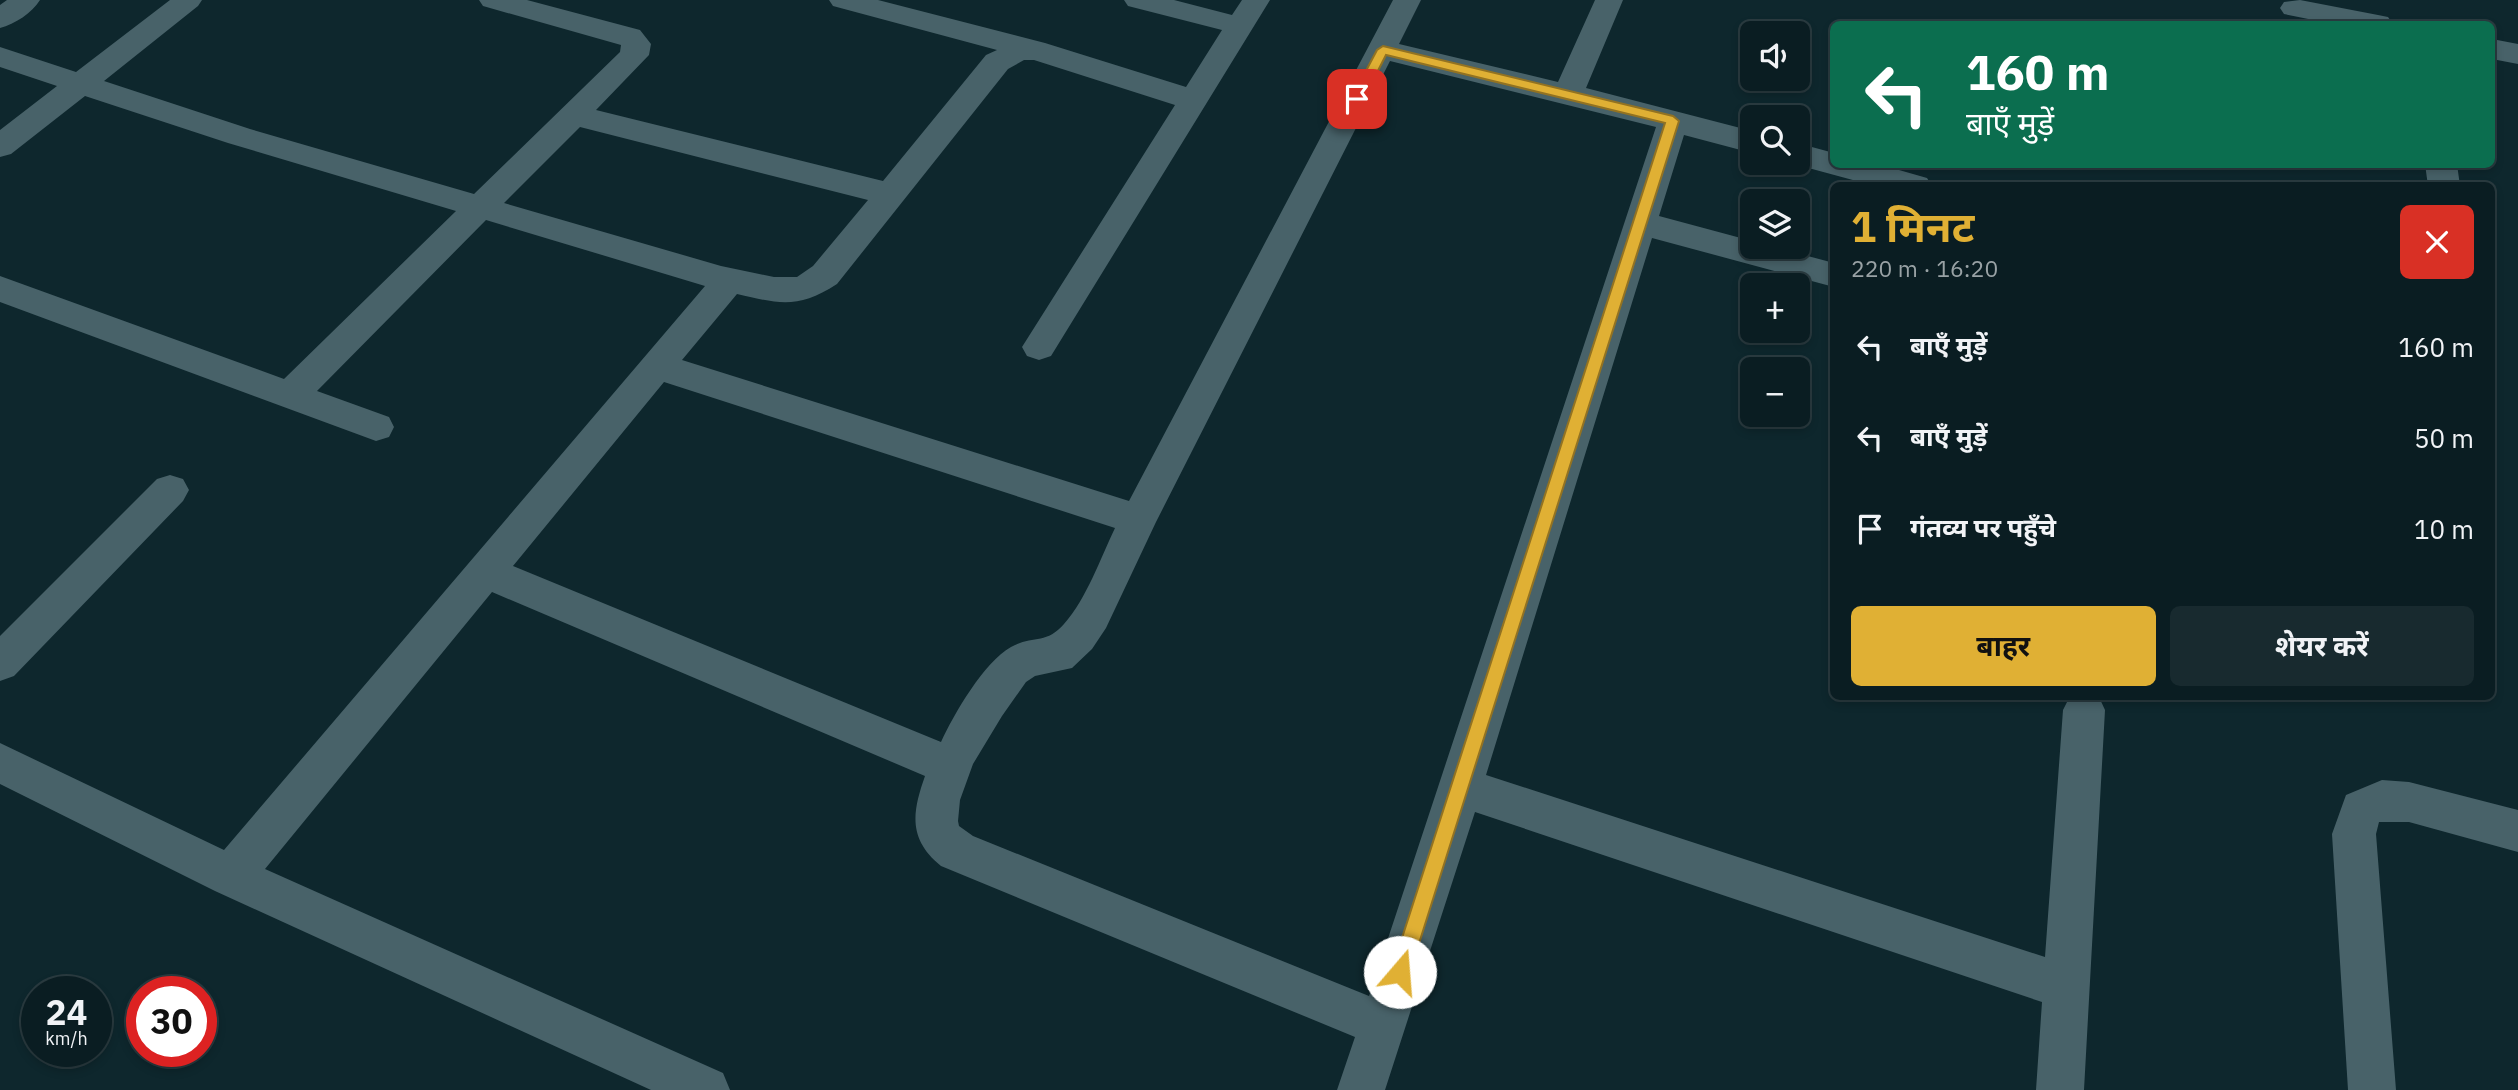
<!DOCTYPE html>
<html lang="hi">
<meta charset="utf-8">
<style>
:root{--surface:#0a1d22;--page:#182a2f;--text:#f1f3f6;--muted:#99a2a5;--line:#2a3b40;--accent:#e0b034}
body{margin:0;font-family:"IBM Plex Sans","Noto Sans Devanagari",sans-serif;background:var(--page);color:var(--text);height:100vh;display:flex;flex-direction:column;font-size:26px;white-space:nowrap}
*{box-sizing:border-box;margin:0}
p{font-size:23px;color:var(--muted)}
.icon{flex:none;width:38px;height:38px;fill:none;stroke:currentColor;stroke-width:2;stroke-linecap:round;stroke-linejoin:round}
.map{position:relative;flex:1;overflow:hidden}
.side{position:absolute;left:1830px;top:182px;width:665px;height:518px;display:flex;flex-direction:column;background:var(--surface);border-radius:10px;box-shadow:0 4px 10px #0003,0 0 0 2px var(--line)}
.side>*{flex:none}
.hud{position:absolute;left:1830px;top:21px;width:665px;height:147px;border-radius:10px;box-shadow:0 4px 10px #0003,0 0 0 2px var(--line);background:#0b6e4f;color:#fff;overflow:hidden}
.tools{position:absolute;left:1740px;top:21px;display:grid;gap:14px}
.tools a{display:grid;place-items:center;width:70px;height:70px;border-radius:10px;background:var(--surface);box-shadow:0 4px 10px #0003,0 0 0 2px var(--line);font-size:35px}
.speed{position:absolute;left:21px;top:976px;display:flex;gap:14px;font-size:35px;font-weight:700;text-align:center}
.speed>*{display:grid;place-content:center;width:91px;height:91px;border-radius:50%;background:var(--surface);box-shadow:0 4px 10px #0003,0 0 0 2px var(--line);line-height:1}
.speed small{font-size:18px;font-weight:400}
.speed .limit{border:10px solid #d22;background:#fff;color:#111}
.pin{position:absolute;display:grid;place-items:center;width:60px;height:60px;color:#fff;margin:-30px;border-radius:14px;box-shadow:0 4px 10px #0006}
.me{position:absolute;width:77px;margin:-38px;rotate:18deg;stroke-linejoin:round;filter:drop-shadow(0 0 5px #0008)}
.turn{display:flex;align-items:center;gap:24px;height:147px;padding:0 21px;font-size:32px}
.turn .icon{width:91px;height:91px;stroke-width:2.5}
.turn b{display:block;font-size:49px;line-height:60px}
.round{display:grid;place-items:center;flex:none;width:74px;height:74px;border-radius:10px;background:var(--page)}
.overview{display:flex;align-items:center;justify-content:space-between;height:119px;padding:0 21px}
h1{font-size:42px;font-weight:700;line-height:52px;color:var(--accent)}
.button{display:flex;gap:14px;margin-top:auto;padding:14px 21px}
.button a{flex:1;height:80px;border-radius:10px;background:var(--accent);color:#111;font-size:28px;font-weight:700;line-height:80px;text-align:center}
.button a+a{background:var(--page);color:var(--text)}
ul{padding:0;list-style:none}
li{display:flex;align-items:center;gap:21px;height:91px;padding:0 21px}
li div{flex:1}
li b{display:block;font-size:26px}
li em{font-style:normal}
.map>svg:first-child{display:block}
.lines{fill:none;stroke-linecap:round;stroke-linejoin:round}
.minor{fill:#486269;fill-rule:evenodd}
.route{fill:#e0b034;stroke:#927222;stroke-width:2}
</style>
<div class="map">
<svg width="2518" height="1090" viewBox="0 0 2518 1090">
<rect width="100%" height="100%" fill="#0e272d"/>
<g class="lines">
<path class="minor" d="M7 0H40C32 13 15 24 0 28V5Z
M170 0H202L198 6 104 81 250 129 474 194 620 52 621 45 483 6 479 0H527L640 30 651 44 649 55 596 110 883 181 986 55 997 50 833 6 829 0H878L1045 43 1186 87 1222 30 1128 6 1124 0H1174L1232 15 1242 0H1270L1051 356 1039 360 1027 356 1022 347 1175 105 1034 60H1024L1008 69 837 284C798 309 780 304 737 294L682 360 1129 501 1393 0H1421L1399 44 1558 82 1595 0H1623L1586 88 1752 131V153L1684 135 1659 216 1752 241V247H1774L1834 263V287L1652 238 1486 775 2045 957 2063 710 2070 696 2099 697 2105 710 2084 1090H2036L2042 1002 1475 812 1385 1090H1337L1355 1037 941 866C908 839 912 813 925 776L492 592 265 869 723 1073 730 1090H651L215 891 0 784V743L224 850 705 286 486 220 317 391 389 417 394 427 389 437 376 441 0 302V276L284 379 456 211 228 143 85 96 11 154 0 157V130L57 86 0 67V47L76 72ZM1390 61 1656 127 1369 996 973 836 959 826 958 821 960 800 973 764 1002 716 1026 682 1035 676 1072 668 1092 649 1106 628 1156 522ZM580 127 868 200 813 266 797 277H774L721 266 504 203ZM664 382 1115 528C1100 559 1087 598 1064 624 1046 645 1032 635 1011 647 984 662 954 714 941 742L513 566Z
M2300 0 2378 15 2388 17 2393 24H2333L2284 14 2280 8 2284 2Z
M2492 39 2518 44V64L2492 59Z
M1797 143 1834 153V164H1878L1927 178 1932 186H1875L1790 163H1797Z
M2425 164H2457L2460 186H2428Z
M170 475 183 479 189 490 183 501 14 676 0 681V636L157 479Z
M2382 780 2409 782 2518 810V852L2409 822H2379L2376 834 2396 1090H2348L2332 834 2346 795Z"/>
</g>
<path class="route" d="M1383 46 1673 116 1679 121 1410 972 1407 979 1400 982 1393 979 1391 972 1665 123 1386 55 1362 102H1353L1351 99 1377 50Z"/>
</svg>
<div class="tools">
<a><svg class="icon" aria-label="sound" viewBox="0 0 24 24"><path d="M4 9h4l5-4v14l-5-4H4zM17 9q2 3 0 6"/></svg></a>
<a><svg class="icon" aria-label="search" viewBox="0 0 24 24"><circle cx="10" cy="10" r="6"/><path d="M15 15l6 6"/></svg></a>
<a><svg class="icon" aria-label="layers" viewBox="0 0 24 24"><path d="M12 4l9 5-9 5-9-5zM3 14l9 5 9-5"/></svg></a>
<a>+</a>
<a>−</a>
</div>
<div class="speed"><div>24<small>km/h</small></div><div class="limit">30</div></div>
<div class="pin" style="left:1357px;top:99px;background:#d93025"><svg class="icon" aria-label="arrive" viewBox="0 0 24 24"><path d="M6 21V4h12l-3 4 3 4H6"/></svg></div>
<svg class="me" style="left:1400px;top:972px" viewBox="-20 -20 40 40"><circle r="19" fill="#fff"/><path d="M0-13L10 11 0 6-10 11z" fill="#e0b034"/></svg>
<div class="hud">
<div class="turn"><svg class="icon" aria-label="left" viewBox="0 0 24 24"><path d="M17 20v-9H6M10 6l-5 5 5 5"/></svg><div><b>160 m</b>बाएँ मुड़ें</div></div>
</div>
<section class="side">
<div class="overview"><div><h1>1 मिनट</h1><p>220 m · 16:20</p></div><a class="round" style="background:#d93025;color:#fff"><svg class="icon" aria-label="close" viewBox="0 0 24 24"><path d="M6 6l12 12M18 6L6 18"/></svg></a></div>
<ul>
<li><svg class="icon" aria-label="left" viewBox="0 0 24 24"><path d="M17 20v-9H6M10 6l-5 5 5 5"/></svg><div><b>बाएँ मुड़ें</b></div><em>160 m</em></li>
<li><svg class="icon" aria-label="left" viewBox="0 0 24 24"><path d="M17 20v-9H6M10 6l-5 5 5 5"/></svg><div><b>बाएँ मुड़ें</b></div><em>50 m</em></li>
<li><svg class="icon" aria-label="arrive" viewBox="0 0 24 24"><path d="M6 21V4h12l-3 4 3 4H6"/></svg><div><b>गंतव्य पर पहुँचे</b></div><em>10 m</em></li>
</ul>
<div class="button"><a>बाहर</a><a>शेयर करें</a></div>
</section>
</div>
